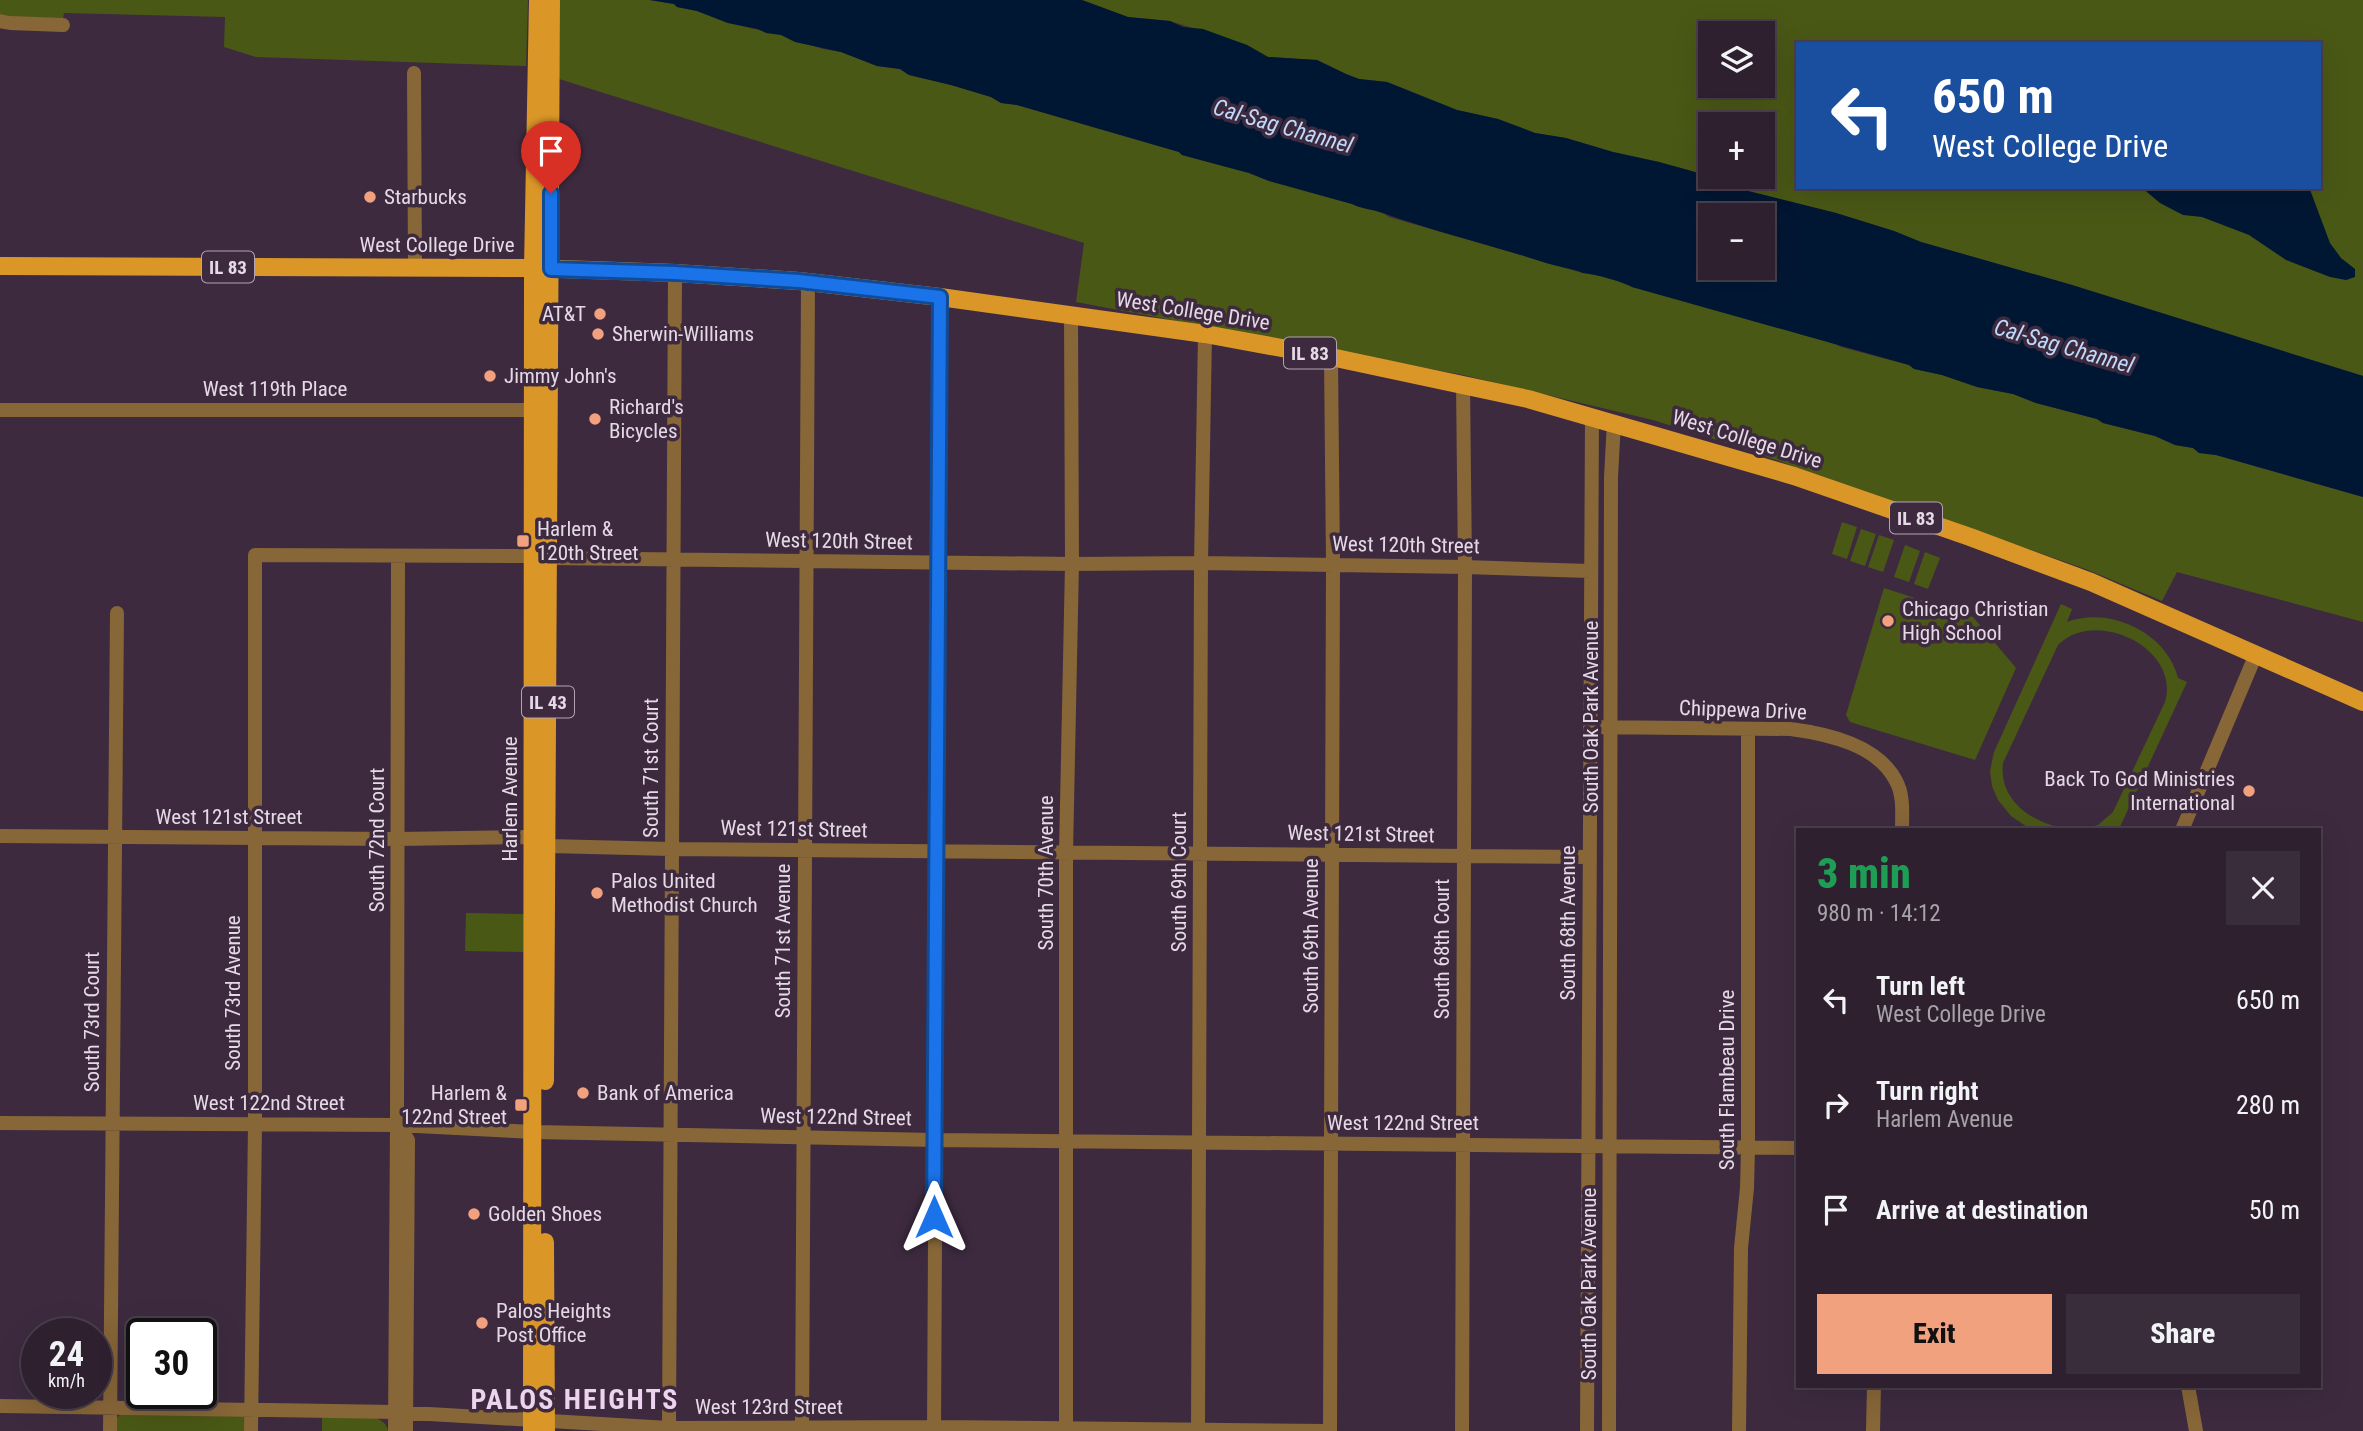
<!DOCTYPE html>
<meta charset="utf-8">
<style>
:root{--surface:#2e202f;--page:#3a2d3b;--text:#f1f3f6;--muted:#a7a3aa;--line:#493e4b;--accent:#f1a17d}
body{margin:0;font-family:"Roboto Condensed",sans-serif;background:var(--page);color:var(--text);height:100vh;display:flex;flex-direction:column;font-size:26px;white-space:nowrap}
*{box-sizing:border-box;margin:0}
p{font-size:23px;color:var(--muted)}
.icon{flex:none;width:38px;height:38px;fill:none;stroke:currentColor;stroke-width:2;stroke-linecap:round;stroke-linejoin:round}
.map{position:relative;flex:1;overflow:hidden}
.sheet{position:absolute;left:1796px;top:828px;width:525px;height:560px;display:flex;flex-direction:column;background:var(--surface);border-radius:0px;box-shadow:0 7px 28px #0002,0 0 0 2px var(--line)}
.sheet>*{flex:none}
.hud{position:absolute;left:1796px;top:42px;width:525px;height:147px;border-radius:0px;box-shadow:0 7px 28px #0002,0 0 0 2px var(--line);background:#1a4fa0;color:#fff;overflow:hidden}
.fabs{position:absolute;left:1698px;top:21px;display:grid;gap:14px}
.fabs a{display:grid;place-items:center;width:77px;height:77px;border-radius:0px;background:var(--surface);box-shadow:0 7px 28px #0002,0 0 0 2px var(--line);font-size:35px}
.speed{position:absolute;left:21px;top:1318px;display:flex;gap:14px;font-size:35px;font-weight:700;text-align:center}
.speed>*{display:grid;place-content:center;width:91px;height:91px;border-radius:50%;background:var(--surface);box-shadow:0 7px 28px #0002,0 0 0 2px var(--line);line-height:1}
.speed small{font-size:18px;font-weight:400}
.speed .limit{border:4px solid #111;border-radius:10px;background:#fff;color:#111}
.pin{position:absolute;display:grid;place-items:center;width:60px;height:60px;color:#fff;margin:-72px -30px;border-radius:50% 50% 50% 0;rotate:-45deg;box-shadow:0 0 7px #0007}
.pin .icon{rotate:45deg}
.me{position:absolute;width:77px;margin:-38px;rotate:0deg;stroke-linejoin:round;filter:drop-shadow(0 0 5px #0008)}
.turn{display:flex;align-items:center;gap:24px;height:147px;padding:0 21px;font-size:32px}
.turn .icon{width:91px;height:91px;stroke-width:2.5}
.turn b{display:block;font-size:49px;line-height:60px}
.round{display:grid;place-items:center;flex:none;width:74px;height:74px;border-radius:0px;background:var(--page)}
.summary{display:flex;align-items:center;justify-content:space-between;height:119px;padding:0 21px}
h1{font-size:42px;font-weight:800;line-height:52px;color:#1e9e55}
.button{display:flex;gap:14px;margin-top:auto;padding:14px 21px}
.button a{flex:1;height:80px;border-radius:0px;background:var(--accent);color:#111;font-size:28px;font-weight:800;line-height:80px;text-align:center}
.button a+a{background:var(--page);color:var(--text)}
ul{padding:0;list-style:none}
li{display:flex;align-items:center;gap:21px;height:105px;padding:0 21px}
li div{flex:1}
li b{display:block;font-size:26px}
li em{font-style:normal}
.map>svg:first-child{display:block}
.green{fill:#4a5816;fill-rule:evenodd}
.water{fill:#001733;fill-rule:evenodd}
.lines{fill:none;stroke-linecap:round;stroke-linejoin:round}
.minor{stroke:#876638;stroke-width:14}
.major{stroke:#da9728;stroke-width:18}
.route-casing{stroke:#114b97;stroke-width:18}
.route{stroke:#1a73e8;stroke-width:12}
.poi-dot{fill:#f1a17d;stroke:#3d2a3f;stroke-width:2.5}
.labels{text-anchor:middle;stroke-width:7;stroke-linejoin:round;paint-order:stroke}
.shield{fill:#3d2a3f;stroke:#b3a4b4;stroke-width:2}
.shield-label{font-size:19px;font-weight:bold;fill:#e6d9e6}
.poi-label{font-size:21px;fill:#e6d9e6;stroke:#3d2a3f;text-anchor:start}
.street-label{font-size:21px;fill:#e6d9e6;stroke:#3d2a3f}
.water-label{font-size:23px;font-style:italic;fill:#bed9fa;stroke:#3d2a3f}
.district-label{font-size:28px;font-weight:bold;letter-spacing:2px;fill:#edd4ee;stroke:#3d2a3f}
</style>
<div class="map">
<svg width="2363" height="1431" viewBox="0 0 2363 1431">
<rect width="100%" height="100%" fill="#3d2a3f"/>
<path class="green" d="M0 0H528L526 66 256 57 224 47 225 17 64 13 63 19 14 17 0 14Z
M560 0H650L674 4 677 7 697 11 728 23 781 35 823 49 841 52 877 66 900 69 909 75 951 85 991 97 1001 103 1017 105 1179 152 1182 155 1249 173 1269 181 1352 204C1364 210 1379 209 1389 217L1583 273C1595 274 1621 281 1632 287L1791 331C1807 338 1826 338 1841 347L1909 365 1915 369 1942 375 1977 387 2013 394 2036 403 2097 419 2103 423 2155 436 2175 445 2193 448 2199 453 2216 455 2363 497V622L2177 572 2162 601 2088 570 1733 445 1653 420 1463 375 1076 302 1084 243 559 79Z
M1082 0H2363V376L2072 285 1921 242 1894 231 1836 213 1724 185 1695 172 1659 162 1613 152 1566 138 1535 133 1498 119 1457 110 1387 82 1359 79 1346 74 1317 60 1268 57 1247 45 1170 21 1128 17ZM1710 33H1762V86H1710ZM1797 44H2319V187H1797ZM1710 124H1762V177H1710Z
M1842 522 1857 527 1847 559 1832 554Z
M1861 529 1876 534 1865 566 1850 561Z
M1879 535 1894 540 1883 572 1868 567Z
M1905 545 1920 551 1909 582 1894 577Z
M1925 552 1940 558 1928 589 1914 584Z
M1884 588 1973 617 2016 668 1975 760 1850 722 1846 715Z
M2061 604 2072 609 2067 622C2110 606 2167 633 2178 678L2187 682 2119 829H2081L2098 825 2113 812 2165 702C2181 648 2095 607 2058 645L2003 763C1998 803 2038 827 2073 829H2030L2011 816 1998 800 1992 786 1990 771 1994 752Z
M466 913 524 914V952L465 951Z
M121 1414 242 1415 245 1418 248 1431H113L114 1420Z
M322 1415C340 1416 385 1409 388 1431H322Z"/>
<path class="water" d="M650 0H1082L1128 17 1170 21 1183 27 1203 29 1247 45 1268 57 1317 60 1346 74 1359 79 1387 82 1457 110 1498 119 1535 133 1566 138 1613 152 1659 162 1695 172 1724 185 1836 213 1894 231 1921 242 2072 285 2363 376V497L2216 455 2199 453 2193 448 2175 445 2155 436 2103 423 2097 419 2036 403 2013 394 1977 387 1942 375 1914 369 1909 365 1632 287C1621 281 1595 274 1583 273 1571 268 1558 267 1546 263 1492 245 1435 232 1383 213 1372 209 1362 209 1352 204L1269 181 1249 173 1182 155 1179 152 1017 105 1001 103 991 97 951 85 909 75 900 69 877 66 841 52 795 42 781 35 766 33 758 29 728 23 697 11 677 7 674 4ZM1710 215H1762V268H1710Z
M2141 187H2309L2330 243 2341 258 2355 269V277L2346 280 2330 277 2286 260 2249 235 2202 217 2183 215 2160 203Z"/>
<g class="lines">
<path class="minor" d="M0 21 10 23 63 25
M414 73 415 268
M0 410H542
M1590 727 1791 729C1828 734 1878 745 1896 781 1904 795 1902 814 1902 830
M2182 830 2256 654
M0 836 398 839 532 837 548 846 671 849 1590 857
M0 1123 397 1125 534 1132 935 1140 1797 1148
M397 1125 408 1140 406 1431
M2188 1386 2196 1431
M0 1406 395 1412 669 1428 934 1427 1329 1431
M110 1431 117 613
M251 1431 255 1124V555L534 556 549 558 1072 564 1201 563 1465 567 1590 571
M395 1431 397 1125 398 556
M669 1431 675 273
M802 1431 808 282
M934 1431 940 297
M1066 1431V853L1072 564 1071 315
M1198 1431 1201 563 1205 334
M1330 1431 1333 565 1331 357
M1462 1431 1465 567 1463 384
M1587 1431 1592 416
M1609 1431 1611 477 1614 422
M1739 1431 1741 1248 1747 1188 1748 1148V729
M1873 1431 1874 1386"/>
<path class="major" d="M0 266 533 268 675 273 799 281 940 297 1205 334 1331 357 1528 399 1794 476 1970 537 2091 582 2363 702
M545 1081 551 0
M545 1242 546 1431
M532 1431 533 268 538 0"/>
</g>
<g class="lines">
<defs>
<path id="route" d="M551 193V269L675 273 799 281 940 297 934 1217"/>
</defs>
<use href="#route" class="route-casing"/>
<use href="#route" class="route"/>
</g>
<g class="poi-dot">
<circle cx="370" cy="197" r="7"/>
<circle cx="600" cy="314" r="7"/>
<circle cx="598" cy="334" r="7"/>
<circle cx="490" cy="376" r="7"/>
<circle cx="595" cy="419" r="7"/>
<rect x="516" y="534" width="14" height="14" rx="3.5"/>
<circle cx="1888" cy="621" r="7"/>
<circle cx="2249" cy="791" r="7"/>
<circle cx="597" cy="893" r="7"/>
<circle cx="583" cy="1093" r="7"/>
<rect x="514" y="1098" width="14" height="14" rx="3.5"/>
<circle cx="474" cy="1214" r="7"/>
<circle cx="482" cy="1323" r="7"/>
</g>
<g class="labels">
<g class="shield">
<rect x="202" y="251.5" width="52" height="31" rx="5"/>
<rect x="1284" y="337.5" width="52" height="31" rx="5"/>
<rect x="1890" y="502.5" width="52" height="31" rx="5"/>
<rect x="522" y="686.5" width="52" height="31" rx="5"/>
</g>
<g class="shield-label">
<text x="228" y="274">IL 83</text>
<text x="1310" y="360">IL 83</text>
<text x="1916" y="525">IL 83</text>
<text x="548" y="709">IL 43</text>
</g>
<g class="poi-label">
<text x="384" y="204">Starbucks</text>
<text x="586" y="321" text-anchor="end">AT&amp;T</text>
<text x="612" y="341">Sherwin-Williams</text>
<text x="504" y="383">Jimmy John's</text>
<text x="609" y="414">Richard's<tspan x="609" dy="24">Bicycles</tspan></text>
<text x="537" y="536">Harlem &amp;<tspan x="537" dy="24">120th Street</tspan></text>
<text x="1902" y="616">Chicago Christian<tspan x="1902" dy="24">High School</tspan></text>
<text x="2235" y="786" text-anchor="end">Back To God Ministries<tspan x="2235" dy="24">International</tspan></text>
<text x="611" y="888">Palos United<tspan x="611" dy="24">Methodist Church</tspan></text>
<text x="507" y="1100" text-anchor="end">Harlem &amp;<tspan x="507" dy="24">122nd Street</tspan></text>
<text x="597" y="1100">Bank of America</text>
<text x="488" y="1221">Golden Shoes</text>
<text x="496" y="1318">Palos Heights<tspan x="496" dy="24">Post Office</tspan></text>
</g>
<g class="street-label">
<text x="437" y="252">West College Drive</text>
<text transform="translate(1193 311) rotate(9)" y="7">West College Drive</text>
<text x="275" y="396">West 119th Place</text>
<text transform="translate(1747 439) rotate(17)" y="7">West College Drive</text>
<text transform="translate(839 541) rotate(1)" y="7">West 120th Street</text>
<text transform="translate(1406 545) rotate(1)" y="7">West 120th Street</text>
<text transform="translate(1743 710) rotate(2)" y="7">Chippewa Drive</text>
<text transform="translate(1591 717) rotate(-90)" y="7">South Oak Park Avenue</text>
<text transform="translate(651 768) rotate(-90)" y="7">South 71st Court</text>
<text transform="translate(510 799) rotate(-90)" y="7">Harlem Avenue</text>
<text x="229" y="824">West 121st Street</text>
<text transform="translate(794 829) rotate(1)" y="7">West 121st Street</text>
<text transform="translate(1361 834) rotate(1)" y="7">West 121st Street</text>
<text transform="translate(377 840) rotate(-90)" y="7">South 72nd Court</text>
<text transform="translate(1046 873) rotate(-90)" y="7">South 70th Avenue</text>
<text transform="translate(1179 882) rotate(-90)" y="7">South 69th Court</text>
<text transform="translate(1568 923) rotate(-90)" y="7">South 68th Avenue</text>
<text transform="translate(1311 936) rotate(-90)" y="7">South 69th Avenue</text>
<text transform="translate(783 941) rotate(-90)" y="7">South 71st Avenue</text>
<text transform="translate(1442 949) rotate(-90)" y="7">South 68th Court</text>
<text transform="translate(233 993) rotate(-90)" y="7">South 73rd Avenue</text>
<text transform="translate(92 1022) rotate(-90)" y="7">South 73rd Court</text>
<text transform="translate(1727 1080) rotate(-90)" y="7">South Flambeau Drive</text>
<text x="269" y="1110">West 122nd Street</text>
<text transform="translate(836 1117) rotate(1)" y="7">West 122nd Street</text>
<text x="1403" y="1130">West 122nd Street</text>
<text transform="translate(1589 1284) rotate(-90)" y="7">South Oak Park Avenue</text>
<text x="769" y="1414">West 123rd Street</text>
</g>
<g class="water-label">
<text transform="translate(1283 126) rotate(16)" y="8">Cal-Sag Channel</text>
<text transform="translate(2064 346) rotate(16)" y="8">Cal-Sag Channel</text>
</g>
<g class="district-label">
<text x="575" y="1409">PALOS HEIGHTS</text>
</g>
</g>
</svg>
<div class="fabs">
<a><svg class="icon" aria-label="layers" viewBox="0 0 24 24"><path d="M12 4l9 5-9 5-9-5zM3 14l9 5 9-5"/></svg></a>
<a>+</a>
<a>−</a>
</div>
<div class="speed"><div>24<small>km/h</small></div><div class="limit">30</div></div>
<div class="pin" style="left:551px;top:193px;background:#d93025"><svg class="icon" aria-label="arrive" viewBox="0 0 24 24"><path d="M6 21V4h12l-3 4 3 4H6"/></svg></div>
<svg class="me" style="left:934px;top:1217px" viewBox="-20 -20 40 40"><path d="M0-17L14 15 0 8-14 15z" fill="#1a73e8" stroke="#fff" stroke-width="4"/></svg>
<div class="hud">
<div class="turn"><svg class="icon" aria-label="left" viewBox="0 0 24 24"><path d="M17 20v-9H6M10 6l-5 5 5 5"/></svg><div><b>650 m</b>West College Drive</div></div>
</div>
<section class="sheet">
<div class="summary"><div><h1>3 min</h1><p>980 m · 14:12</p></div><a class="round"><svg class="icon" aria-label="close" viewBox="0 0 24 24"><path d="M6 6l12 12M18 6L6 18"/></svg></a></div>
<ul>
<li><svg class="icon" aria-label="left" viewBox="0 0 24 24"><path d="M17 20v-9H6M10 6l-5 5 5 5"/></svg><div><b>Turn left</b><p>West College Drive</p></div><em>650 m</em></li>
<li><svg class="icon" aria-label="right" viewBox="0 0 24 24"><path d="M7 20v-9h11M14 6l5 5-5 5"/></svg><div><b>Turn right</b><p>Harlem Avenue</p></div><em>280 m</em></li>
<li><svg class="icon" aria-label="arrive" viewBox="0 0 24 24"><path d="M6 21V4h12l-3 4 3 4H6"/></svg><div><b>Arrive at destination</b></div><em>50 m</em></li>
</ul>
<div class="button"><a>Exit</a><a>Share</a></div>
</section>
</div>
